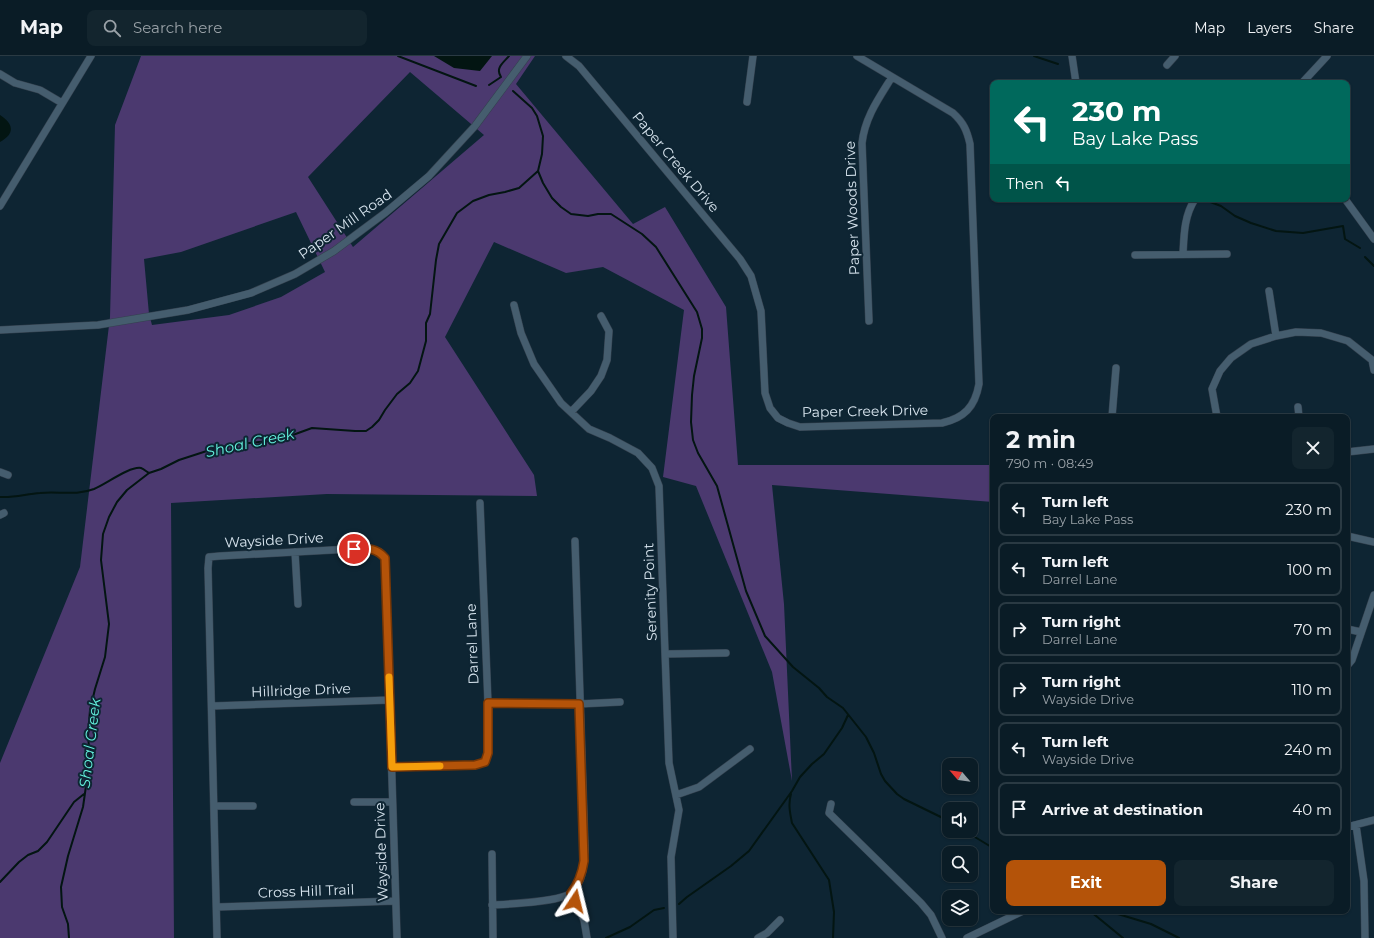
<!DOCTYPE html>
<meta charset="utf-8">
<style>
:root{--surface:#0a1c26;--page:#13252e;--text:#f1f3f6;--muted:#99a1a7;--line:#2a3a43;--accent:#b45309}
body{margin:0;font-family:Montserrat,sans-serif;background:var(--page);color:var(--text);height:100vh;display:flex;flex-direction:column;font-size:15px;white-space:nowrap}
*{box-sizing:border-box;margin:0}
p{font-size:13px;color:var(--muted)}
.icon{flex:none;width:22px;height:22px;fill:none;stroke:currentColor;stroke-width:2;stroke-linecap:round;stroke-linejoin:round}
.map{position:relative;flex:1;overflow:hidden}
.details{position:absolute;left:990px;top:358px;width:360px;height:500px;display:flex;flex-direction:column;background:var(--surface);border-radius:8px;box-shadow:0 1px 3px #0004,0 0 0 1px var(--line)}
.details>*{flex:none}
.top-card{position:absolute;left:990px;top:24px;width:360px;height:122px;border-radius:8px;box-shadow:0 1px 3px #0004,0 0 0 1px var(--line);background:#00695c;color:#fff;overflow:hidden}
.needle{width:26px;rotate:298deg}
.fabs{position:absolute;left:942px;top:702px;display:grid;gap:8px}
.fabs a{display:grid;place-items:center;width:36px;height:36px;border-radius:8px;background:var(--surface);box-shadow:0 1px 3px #0004,0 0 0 1px var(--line);font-size:20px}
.pin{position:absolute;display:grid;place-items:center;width:34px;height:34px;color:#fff;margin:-17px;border:2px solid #fff;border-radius:50%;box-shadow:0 1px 4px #0007}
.me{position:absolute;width:44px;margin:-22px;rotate:10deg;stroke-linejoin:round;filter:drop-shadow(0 0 3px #0008)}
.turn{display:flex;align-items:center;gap:14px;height:84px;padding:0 16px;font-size:18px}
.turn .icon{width:52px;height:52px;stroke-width:2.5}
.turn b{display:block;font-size:28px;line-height:34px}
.then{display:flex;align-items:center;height:38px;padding:0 16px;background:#0003;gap:8px;font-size:15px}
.round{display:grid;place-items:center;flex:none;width:42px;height:42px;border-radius:8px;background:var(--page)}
.overview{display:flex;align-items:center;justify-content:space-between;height:68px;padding:0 16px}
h1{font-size:24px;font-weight:700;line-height:30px}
.cta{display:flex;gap:8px;margin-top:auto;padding:8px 16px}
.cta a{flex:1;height:46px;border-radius:8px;background:var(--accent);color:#fff;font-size:16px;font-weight:700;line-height:46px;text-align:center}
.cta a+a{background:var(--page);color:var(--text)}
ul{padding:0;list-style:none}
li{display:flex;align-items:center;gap:12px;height:54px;margin:0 8px 6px;padding:0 8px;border:2px solid var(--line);border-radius:8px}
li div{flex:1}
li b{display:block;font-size:15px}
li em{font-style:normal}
header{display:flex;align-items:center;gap:24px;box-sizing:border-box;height:56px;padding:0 20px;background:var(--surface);border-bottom:1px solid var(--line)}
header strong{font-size:19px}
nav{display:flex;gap:22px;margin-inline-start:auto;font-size:14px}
.search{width:280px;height:36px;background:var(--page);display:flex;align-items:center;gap:10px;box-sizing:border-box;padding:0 14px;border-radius:8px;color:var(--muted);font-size:15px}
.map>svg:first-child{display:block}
.green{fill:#4b396f;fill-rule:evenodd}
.water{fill:#031512}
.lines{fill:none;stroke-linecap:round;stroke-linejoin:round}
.stream{stroke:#031512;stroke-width:2}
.minor-casing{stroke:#34414e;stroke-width:8}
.minor{stroke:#455d6e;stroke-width:7}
.route-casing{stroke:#753606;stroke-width:10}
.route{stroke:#b45309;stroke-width:7}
.slow{stroke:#f59e0b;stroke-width:7}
.labels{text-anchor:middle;stroke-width:4;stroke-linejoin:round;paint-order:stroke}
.street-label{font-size:14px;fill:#d7e4ee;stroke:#0e2533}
.water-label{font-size:15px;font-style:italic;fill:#63f3de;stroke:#0e2533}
</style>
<header>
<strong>Map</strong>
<div class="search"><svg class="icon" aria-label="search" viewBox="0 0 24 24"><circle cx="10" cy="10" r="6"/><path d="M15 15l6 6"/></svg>Search here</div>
<nav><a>Map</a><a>Layers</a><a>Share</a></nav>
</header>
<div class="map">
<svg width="1374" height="882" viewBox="0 0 1374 882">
<rect width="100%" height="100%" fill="#0e2533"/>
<path class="green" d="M141 0H535L516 28 633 168 665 151 726 251 738 409H993V446L772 429 784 548 792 725 772 616 696 430 663 421 684 254 603 211 566 217 494 186 445 281 534 419 537 440 327 438 171 447 174 882H0V707L80 511 110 261 115 69ZM410 16 484 79 353 191 308 121ZM296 156 325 216 281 241 229 259 152 269 149 258 144 203 181 196Z"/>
<path class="water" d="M434 0H492L480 15 454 12Z
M0 59C14 68 15 78 0 86Z"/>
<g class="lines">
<path class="stream" d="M398 0 476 30
M1034 0 1058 8
M489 29 501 21C495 12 503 7 509 0
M538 115 543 127 552 142 561 151 571 158 588 160 598 158H611L642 178 656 191 697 256 702 273V282L694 320 692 339 691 366 693 384 698 397 717 430 746 535 765 580 793 611 819 632 827 641 843 652 866 681 874 697 881 718 885 725 897 738 904 743 949 765
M1205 144 1221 150 1235 160 1251 167 1276 175 1303 177 1343 170 1345 183 1360 192
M1365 201 1374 210
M0 441C14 442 26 438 40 437 58 435 76 440 94 433 106 428 130 410 141 412 144 413 147 416 149 417
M791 738C788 748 790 757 792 767L829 824 834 856 833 882
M965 775 993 792
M0 826 19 806 28 799 38 795 47 786 74 746 84 738
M679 848 687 841 731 810 749 795 792 735 800 721 812 708 824 698 842 672 848 659
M1090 855 1123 882
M1108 855 1151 868 1179 882
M69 882 68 868 62 851 61 831 68 800 83 751 90 702 88 680 90 654 95 633 105 601 109 568 101 504 103 478 109 461 117 446 127 434 149 417 161 413 179 404 216 392 240 388 279 384 312 372 355 375H366L372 371 379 364 385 354 397 338 410 327 418 315 426 285V267L430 258 436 204 439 188 457 157 473 145 489 139 505 136 519 132 538 115 542 98 543 80 537 60 532 52 513 35
M606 882 630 871 654 854 664 852"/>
<defs>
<path id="minor" d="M566 0 579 10 740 203 751 220 761 255 765 337 770 352 778 362 788 367 800 371 942 367C964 362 975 351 979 328L970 88C967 75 964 67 953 57L857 0
M1072 0 1076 27
M1167 9 1175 0
M0 18 15 27 40 34 62 47
M1302 27 1327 0
M747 46 753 0
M1345 143 1374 183
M0 150 91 0
M1183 198C1184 179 1184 160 1195 143
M1135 199 1227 198
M1269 235 1276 280
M514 249 521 277 534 308 561 347 589 373 610 382 638 397 652 412 659 430 669 707 679 754 671 801 673 882
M869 265 862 87C865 61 879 42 892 21
M0 274 98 269 188 254 251 237 295 218 334 195 385 157 429 120 475 70 527 0
M1298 351 1299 361
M571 356 591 335 601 320 607 304 609 275 601 260
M1112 361 1116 312
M1217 361 1212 333 1220 315 1231 302 1251 288 1276 280 1296 276 1321 277 1348 285 1372 304 1374 314
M1347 396 1374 393
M0 416 8 419
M0 459 4 457
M1347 480 1374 486
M295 496 298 548
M1347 573 1361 576
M665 598 726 597
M1347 610 1352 604 1374 539
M488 647 579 648 620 646
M212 650 390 644
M391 711 475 709 485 706 488 697V647L480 447
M676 739 699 731 750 693
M354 746H392
M831 748 829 757 921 847 931 859 942 882
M215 750H253
M1356 769 1364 825 1365 882
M1347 771 1374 764
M492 798 493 882
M571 837 584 864 587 882
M492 849C509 848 559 846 571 837 583 827 584 808 585 794L575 485
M217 851 395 845
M217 882 208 512 209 501 220 500 369 492 380 496 385 502 397 882
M758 882 767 877 780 864
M967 882 1023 855"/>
</defs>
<use href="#minor" class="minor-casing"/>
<use href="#minor" class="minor"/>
</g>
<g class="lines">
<defs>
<path id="route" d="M354 493C367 492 377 492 385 502L392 711 475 709 485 706 488 697V647L579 648 584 805C582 818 579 827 571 837L575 845"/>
</defs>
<use href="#route" class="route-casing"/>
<use href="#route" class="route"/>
<path class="slow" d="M389 621 392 711 440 710"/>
</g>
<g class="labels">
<g class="street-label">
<text transform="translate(676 106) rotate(50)" y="5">Paper Creek Drive</text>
<text transform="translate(852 152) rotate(-92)" y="5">Paper Woods Drive</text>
<text transform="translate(345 168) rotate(-35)" y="5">Paper Mill Road</text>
<text transform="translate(865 355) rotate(-1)" y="5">Paper Creek Drive</text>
<text transform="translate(274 484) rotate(-3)" y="5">Wayside Drive</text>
<text transform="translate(650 536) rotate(-92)" y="5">Serenity Point</text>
<text transform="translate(472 588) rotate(-92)" y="5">Darrel Lane</text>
<text transform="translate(301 634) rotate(-2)" y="5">Hillridge Drive</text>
<text transform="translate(381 796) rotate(-92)" y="5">Wayside Drive</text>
<text transform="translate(306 835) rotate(-2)" y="5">Cross Hill Trail</text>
</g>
<g class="water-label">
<text transform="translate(250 387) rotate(-12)" y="5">Shoal Creek</text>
<text transform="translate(90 687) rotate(-83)" y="5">Shoal Creek</text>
</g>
</g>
</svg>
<div class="fabs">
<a><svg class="needle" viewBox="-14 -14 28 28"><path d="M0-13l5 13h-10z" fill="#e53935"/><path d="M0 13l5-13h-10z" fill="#99a1a7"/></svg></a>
<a><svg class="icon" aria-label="sound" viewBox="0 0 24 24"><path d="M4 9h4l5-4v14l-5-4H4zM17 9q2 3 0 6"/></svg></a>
<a><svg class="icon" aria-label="search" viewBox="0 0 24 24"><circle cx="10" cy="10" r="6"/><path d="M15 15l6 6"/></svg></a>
<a><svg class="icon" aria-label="layers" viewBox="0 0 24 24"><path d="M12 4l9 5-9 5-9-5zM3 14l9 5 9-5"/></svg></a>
</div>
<div class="pin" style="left:354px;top:493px;background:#d93025"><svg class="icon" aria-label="arrive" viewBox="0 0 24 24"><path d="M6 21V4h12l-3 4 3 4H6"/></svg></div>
<svg class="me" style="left:575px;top:845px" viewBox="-20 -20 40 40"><path d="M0-17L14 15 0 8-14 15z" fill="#b45309" stroke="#fff" stroke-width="4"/></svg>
<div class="top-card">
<div class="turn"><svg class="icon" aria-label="left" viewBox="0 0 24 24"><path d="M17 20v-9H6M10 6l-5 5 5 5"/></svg><div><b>230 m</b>Bay Lake Pass</div></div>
<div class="then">Then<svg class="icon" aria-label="left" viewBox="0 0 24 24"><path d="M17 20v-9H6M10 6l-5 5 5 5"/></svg></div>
</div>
<section class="details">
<div class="overview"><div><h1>2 min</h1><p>790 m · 08:49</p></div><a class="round"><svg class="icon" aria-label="close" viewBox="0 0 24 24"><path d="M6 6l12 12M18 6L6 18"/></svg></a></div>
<ul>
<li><svg class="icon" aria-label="left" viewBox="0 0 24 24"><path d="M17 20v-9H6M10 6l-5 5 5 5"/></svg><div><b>Turn left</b><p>Bay Lake Pass</p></div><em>230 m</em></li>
<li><svg class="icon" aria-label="left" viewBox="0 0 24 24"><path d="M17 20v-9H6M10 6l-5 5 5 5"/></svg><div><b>Turn left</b><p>Darrel Lane</p></div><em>100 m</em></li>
<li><svg class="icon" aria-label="right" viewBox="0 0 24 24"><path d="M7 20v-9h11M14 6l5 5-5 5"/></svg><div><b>Turn right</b><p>Darrel Lane</p></div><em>70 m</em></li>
<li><svg class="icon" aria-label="right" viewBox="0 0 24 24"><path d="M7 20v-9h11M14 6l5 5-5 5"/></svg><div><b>Turn right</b><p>Wayside Drive</p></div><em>110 m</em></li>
<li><svg class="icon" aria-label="left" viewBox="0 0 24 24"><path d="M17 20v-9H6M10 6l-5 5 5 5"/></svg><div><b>Turn left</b><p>Wayside Drive</p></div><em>240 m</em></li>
<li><svg class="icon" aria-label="arrive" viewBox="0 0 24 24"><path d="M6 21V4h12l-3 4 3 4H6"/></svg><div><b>Arrive at destination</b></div><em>40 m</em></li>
</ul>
<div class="cta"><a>Exit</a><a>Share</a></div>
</section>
</div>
